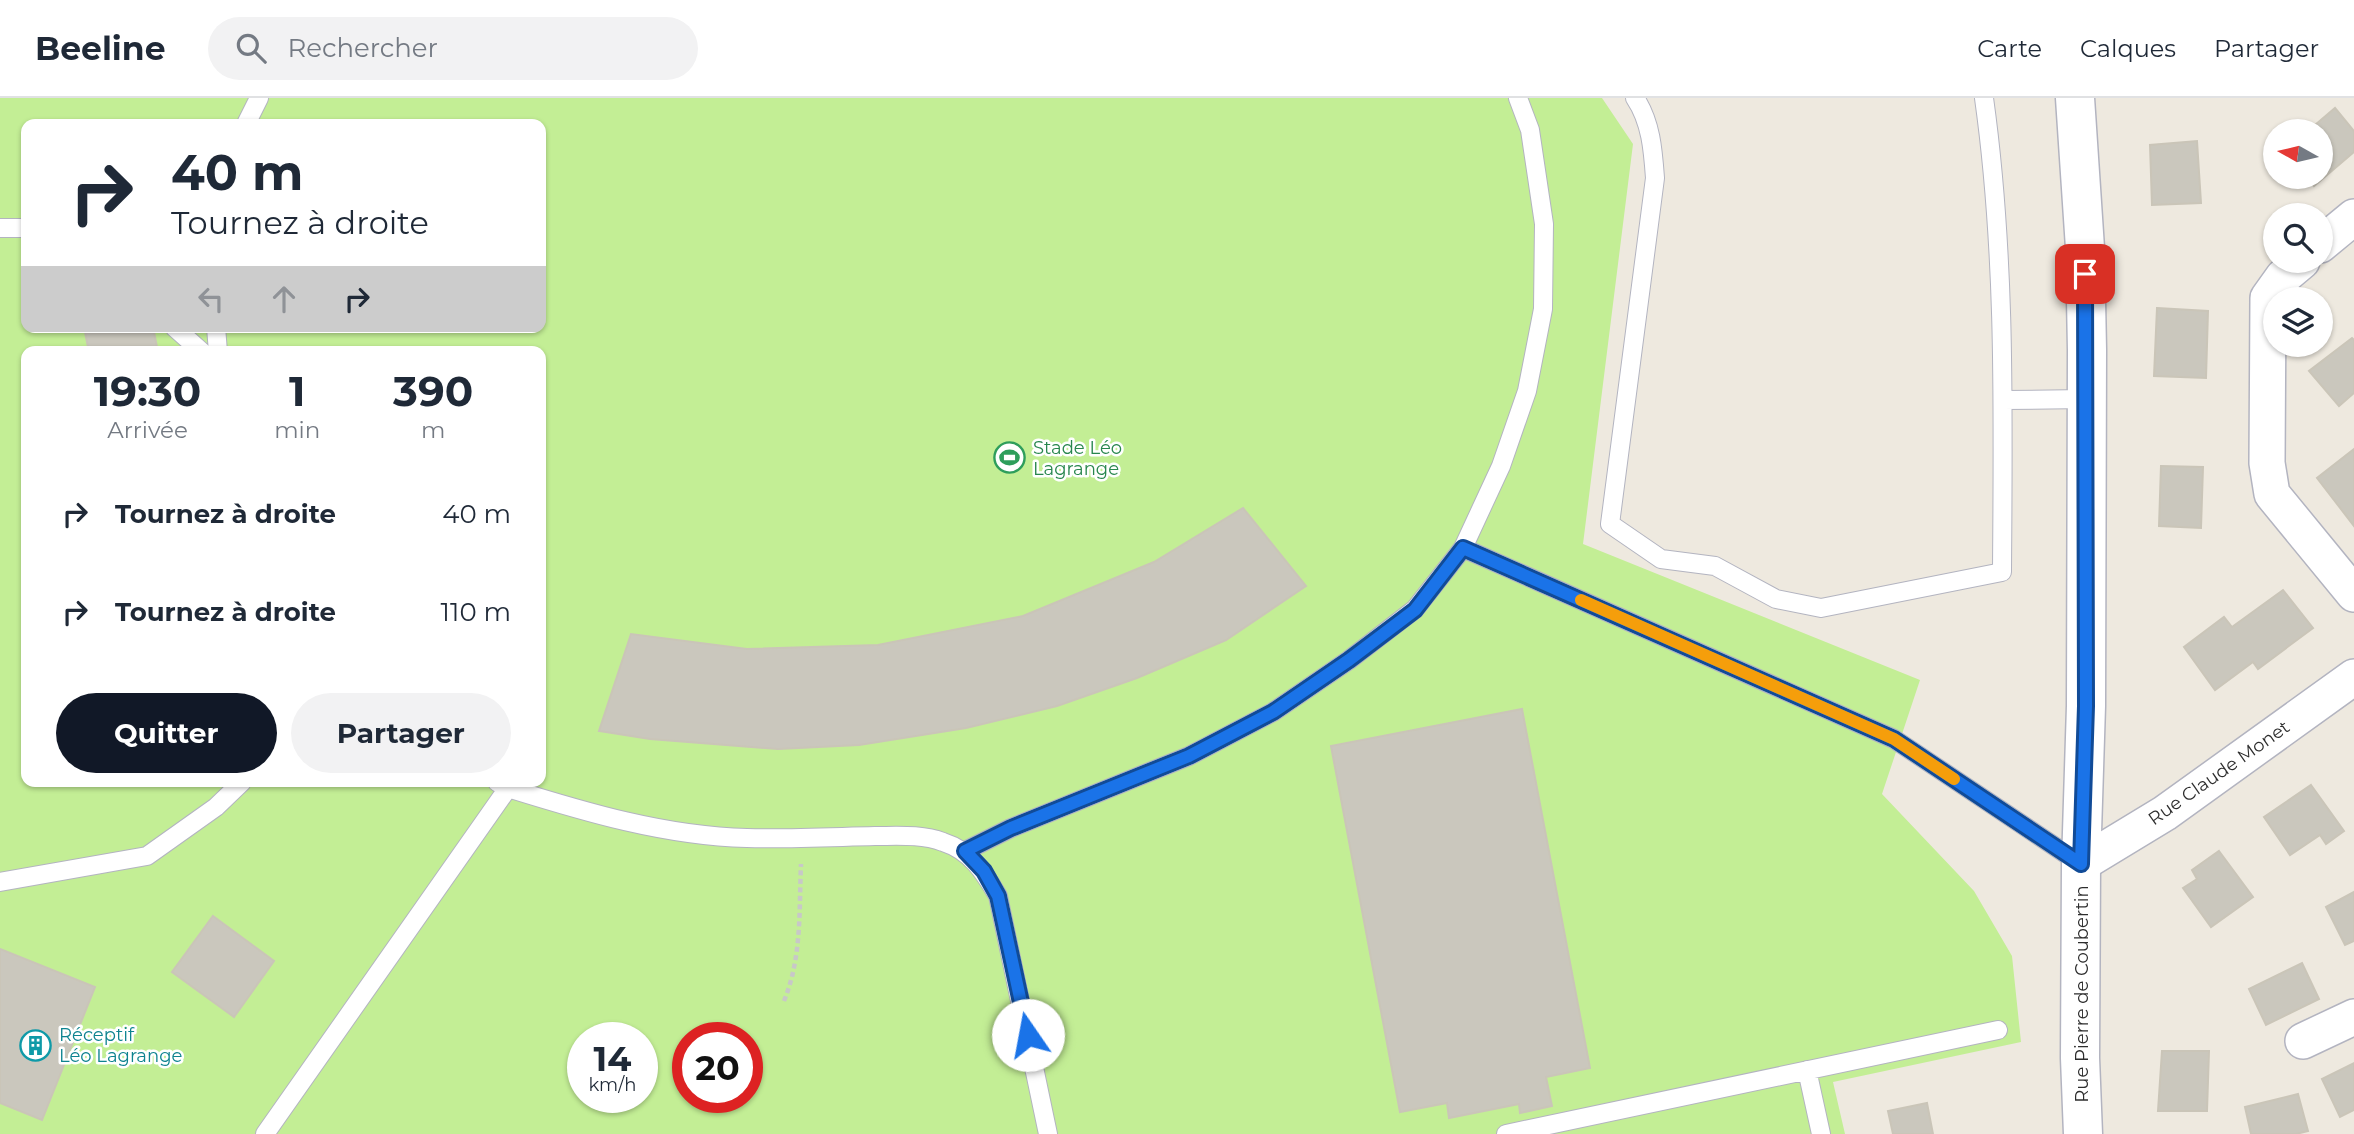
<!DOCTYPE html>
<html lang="fr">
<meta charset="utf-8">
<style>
:root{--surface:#fff;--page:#f2f2f3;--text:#1f2937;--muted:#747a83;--line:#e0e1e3;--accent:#111827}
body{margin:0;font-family:Montserrat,sans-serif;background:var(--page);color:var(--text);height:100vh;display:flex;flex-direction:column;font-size:26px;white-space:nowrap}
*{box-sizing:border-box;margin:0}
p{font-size:23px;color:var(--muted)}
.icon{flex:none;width:38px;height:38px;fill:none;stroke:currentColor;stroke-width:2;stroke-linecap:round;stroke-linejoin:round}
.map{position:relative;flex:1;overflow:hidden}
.drawer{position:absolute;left:21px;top:248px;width:525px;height:441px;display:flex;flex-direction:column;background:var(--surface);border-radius:14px;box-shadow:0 2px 5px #0004}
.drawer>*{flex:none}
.guide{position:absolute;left:21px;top:21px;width:525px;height:214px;border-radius:14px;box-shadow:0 2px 5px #0004;background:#fff;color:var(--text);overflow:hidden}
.needle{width:46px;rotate:278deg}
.fabs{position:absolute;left:2263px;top:21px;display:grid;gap:14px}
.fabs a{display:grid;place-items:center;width:70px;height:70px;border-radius:50%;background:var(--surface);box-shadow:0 2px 5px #0004;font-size:35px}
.speed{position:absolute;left:567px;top:924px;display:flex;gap:14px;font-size:35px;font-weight:700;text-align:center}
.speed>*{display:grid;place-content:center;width:91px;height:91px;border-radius:50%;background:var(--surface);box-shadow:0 2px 5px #0004;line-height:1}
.speed small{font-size:18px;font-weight:400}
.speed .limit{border:10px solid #d22;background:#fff;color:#111}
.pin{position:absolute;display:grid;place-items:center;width:60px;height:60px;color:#fff;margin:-30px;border-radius:14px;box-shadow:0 4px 10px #0006}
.me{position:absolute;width:77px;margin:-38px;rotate:348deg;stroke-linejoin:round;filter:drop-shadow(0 0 5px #0008)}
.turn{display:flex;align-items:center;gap:24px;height:147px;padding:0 35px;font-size:32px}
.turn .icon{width:91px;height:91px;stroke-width:2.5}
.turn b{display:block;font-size:49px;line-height:60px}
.lanes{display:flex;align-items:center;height:66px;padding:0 35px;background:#0003;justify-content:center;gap:35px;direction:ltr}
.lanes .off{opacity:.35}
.eta{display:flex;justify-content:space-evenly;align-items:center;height:119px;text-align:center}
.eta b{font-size:42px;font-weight:700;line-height:49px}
.action{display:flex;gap:14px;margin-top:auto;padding:14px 35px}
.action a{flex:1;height:80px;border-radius:42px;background:var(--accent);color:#fff;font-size:28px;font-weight:700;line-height:80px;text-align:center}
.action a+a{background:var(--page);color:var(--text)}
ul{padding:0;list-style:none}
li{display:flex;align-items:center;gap:21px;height:98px;padding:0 35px}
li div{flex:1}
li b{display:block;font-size:26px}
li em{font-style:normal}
header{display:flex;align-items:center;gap:42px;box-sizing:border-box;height:98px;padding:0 35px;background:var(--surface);border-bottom:2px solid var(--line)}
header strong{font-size:33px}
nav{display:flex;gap:38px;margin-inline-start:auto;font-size:24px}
.search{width:490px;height:63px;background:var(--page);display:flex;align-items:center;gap:18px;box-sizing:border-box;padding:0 24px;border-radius:38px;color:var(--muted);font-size:26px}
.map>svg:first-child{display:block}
.pitch{fill:#c3ee95;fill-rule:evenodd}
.building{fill:#cac7bd;stroke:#cac5b8;stroke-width:2}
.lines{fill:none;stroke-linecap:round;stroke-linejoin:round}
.service-casing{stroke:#b3b4c0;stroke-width:20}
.minor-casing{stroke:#b3b4c0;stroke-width:38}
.secondary-casing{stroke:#b3b4c0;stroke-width:41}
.path{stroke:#c8c8c8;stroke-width:4.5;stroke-dasharray:5 3.5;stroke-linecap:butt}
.service{stroke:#fff;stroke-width:18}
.minor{stroke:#fff;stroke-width:35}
.secondary{stroke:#fff;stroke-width:38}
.route-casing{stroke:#114b97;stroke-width:18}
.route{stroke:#1a73e8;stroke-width:12}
.slow{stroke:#f59e0b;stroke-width:12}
.labels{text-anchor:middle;stroke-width:5;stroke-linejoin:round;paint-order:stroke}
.leisure-label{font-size:18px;fill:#27864d;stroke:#fff;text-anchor:start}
.street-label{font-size:18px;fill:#2d2d2d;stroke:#fff}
.culture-label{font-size:18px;fill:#0d838f;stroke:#fff;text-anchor:start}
</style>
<header>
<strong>Beeline</strong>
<div class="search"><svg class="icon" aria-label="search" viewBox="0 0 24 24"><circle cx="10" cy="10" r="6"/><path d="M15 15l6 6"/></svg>Rechercher</div>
<nav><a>Carte</a><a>Calques</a><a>Partager</a></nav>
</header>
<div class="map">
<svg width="2354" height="1036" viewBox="0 0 2354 1036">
<rect width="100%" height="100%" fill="#eee9df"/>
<path class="pitch" d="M0 0H1602L1633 46 1583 446 1920 582 1882 696 1974 793 2012 858 2021 944 1833 984 1845 1036H0ZM26 26H541V229H26ZM26 254H541V684H26ZM583 940H642V999H583ZM688 940H747V999H688Z"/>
<path class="building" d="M2335 10 2354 33V54L2314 88 2306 79H2320V33H2308Z
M2197 43 2201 105 2152 107 2150 47Z
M2157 210 2208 213 2206 280 2154 278Z
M84 229H153L158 254H89Z
M2352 240 2354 242V295L2339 308 2309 273Z
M2354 351V428L2317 380Z
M2161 368 2203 369 2201 430 2159 428Z
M1243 410 1306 488 1226 542 1137 580 1057 608 966 630 859 647 778 651 650 641 599 633 631 536 747 551 878 547 1023 518 1154 464Z
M2283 492 2313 530 2258 571 2253 564 2215 592 2184 549 2224 519 2232 529Z
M1522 611 1590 970 1546 979 1552 1008 1520 1015 1519 1006 1449 1020 1447 1005 1400 1014 1331 648Z
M2311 687 2344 733 2326 746 2320 737 2290 757 2264 719Z
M2219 753 2253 799 2211 829 2183 790 2197 781 2192 772Z
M2354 794V843L2345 847 2326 809Z
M213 818 274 863 234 919 172 874Z
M0 851 95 889 42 1022 0 1005Z
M2302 865 2319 901 2266 927 2249 891Z
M2162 953H2209L2207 1013H2158Z
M2354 965V1012L2340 1019 2322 981Z
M2298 996 2308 1033 2296 1036H2251L2245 1009Z
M1927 1005 1933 1036H1893L1888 1013Z"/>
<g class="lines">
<defs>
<path id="service" d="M1518 0 1530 32 1544 126 1543 211 1527 293 1501 368 1463 450 1894 641 2081 766
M1635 0C1651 24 1653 52 1655 80L1610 426 1661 461 1715 468 1776 501 1821 510 2002 474C2003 316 2006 157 1984 0
M246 26 259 0
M0 130H26
M174 229 202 254
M216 229 218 254
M2003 302 2086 301
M497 684 508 690C585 714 665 738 747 740 789 741 832 739 875 738 897 738 922 736 943 744 971 753 984 774 998 798L1048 1036
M965 753 1011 730 1189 658 1273 614 1349 562 1415 511 1463 450
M0 784 147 758 216 709 242 684
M1807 972 1821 1036
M265 1036 508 690
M1506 1036 1998 932"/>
<path id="minor" d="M2320 147 2354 119
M2302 163 2283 179 2268 200 2267 365 2272 396 2354 496
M2081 766 2165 715 2354 579
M2303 943 2354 919"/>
<path id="secondary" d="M2075 0 2085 150 2087 252 2086 608 2081 766 2080 960 2083 1036"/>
</defs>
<use href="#service" class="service-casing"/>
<use href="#minor" class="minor-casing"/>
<use href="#secondary" class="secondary-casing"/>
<path class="path" d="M784 903C802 859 799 813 801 766"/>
<use href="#service" class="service"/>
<use href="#minor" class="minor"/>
<use href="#secondary" class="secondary"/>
</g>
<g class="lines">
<defs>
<path id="route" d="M1028 937 998 798 984 773 965 753 1011 730 1189 658 1273 614 1349 562 1415 512 1463 450 1894 641 2081 766 2086 608 2085 176"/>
</defs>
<use href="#route" class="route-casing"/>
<use href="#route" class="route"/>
<path class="slow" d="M1581 502 1894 641 1954 681"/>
</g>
<defs>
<symbol id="stadium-ring" viewBox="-11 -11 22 22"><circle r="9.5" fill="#fff" stroke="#2e9e5b" stroke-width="1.5"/><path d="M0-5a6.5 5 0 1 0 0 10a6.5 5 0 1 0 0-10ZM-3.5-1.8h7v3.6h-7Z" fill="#2e9e5b"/></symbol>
<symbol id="building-ring" viewBox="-11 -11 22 22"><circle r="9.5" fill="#fff" stroke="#0f9aa8" stroke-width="1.5"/><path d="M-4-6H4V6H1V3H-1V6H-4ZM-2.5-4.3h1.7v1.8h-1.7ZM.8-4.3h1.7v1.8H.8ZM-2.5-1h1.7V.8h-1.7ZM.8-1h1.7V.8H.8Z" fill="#0f9aa8"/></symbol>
</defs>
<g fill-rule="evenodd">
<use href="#stadium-ring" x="992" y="342" width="35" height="35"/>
<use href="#building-ring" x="18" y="930" width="35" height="35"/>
</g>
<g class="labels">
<g class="leisure-label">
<text x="1033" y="356">Stade Léo<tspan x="1033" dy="21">Lagrange</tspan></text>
</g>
<g class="street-label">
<text transform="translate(2219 675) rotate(-35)" y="6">Rue Claude Monet</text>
<text transform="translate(2082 896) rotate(-90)" y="6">Rue Pierre de Coubertin</text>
</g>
<g class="culture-label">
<text x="59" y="943">Réceptif<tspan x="59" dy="21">Léo Lagrange</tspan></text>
</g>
</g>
</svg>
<div class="fabs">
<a><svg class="needle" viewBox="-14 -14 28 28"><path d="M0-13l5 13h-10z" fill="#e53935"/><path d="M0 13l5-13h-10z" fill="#747a83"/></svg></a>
<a><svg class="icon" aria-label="search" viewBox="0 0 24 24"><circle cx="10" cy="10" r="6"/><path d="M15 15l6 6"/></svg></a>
<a><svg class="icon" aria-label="layers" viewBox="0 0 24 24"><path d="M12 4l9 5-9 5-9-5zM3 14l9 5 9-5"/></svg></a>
</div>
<div class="speed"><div>14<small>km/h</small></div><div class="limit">20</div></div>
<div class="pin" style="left:2085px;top:176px;background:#d93025"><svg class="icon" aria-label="arrive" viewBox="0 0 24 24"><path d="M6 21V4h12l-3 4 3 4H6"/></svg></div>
<svg class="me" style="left:1028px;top:937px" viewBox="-20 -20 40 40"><circle r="19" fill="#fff"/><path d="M0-13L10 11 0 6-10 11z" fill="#1a73e8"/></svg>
<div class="guide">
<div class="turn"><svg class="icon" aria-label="right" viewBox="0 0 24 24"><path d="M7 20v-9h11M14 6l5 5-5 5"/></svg><div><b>40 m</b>Tournez à droite</div></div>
<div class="lanes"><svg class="icon off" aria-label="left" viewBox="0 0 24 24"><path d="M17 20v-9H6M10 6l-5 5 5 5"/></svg><svg class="icon off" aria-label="ahead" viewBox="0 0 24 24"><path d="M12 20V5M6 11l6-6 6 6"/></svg><svg class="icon" aria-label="right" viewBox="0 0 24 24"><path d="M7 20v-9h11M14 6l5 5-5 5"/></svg></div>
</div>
<section class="drawer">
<div class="eta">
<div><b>19:30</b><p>Arrivée</p></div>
<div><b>1</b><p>min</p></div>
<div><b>390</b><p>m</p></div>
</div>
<ul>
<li><svg class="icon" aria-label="right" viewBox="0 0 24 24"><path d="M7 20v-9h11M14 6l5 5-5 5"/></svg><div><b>Tournez à droite</b></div><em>40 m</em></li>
<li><svg class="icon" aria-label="right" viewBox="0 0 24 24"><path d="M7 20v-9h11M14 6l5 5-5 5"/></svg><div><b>Tournez à droite</b></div><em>110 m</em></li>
</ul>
<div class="action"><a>Quitter</a><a>Partager</a></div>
</section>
</div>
